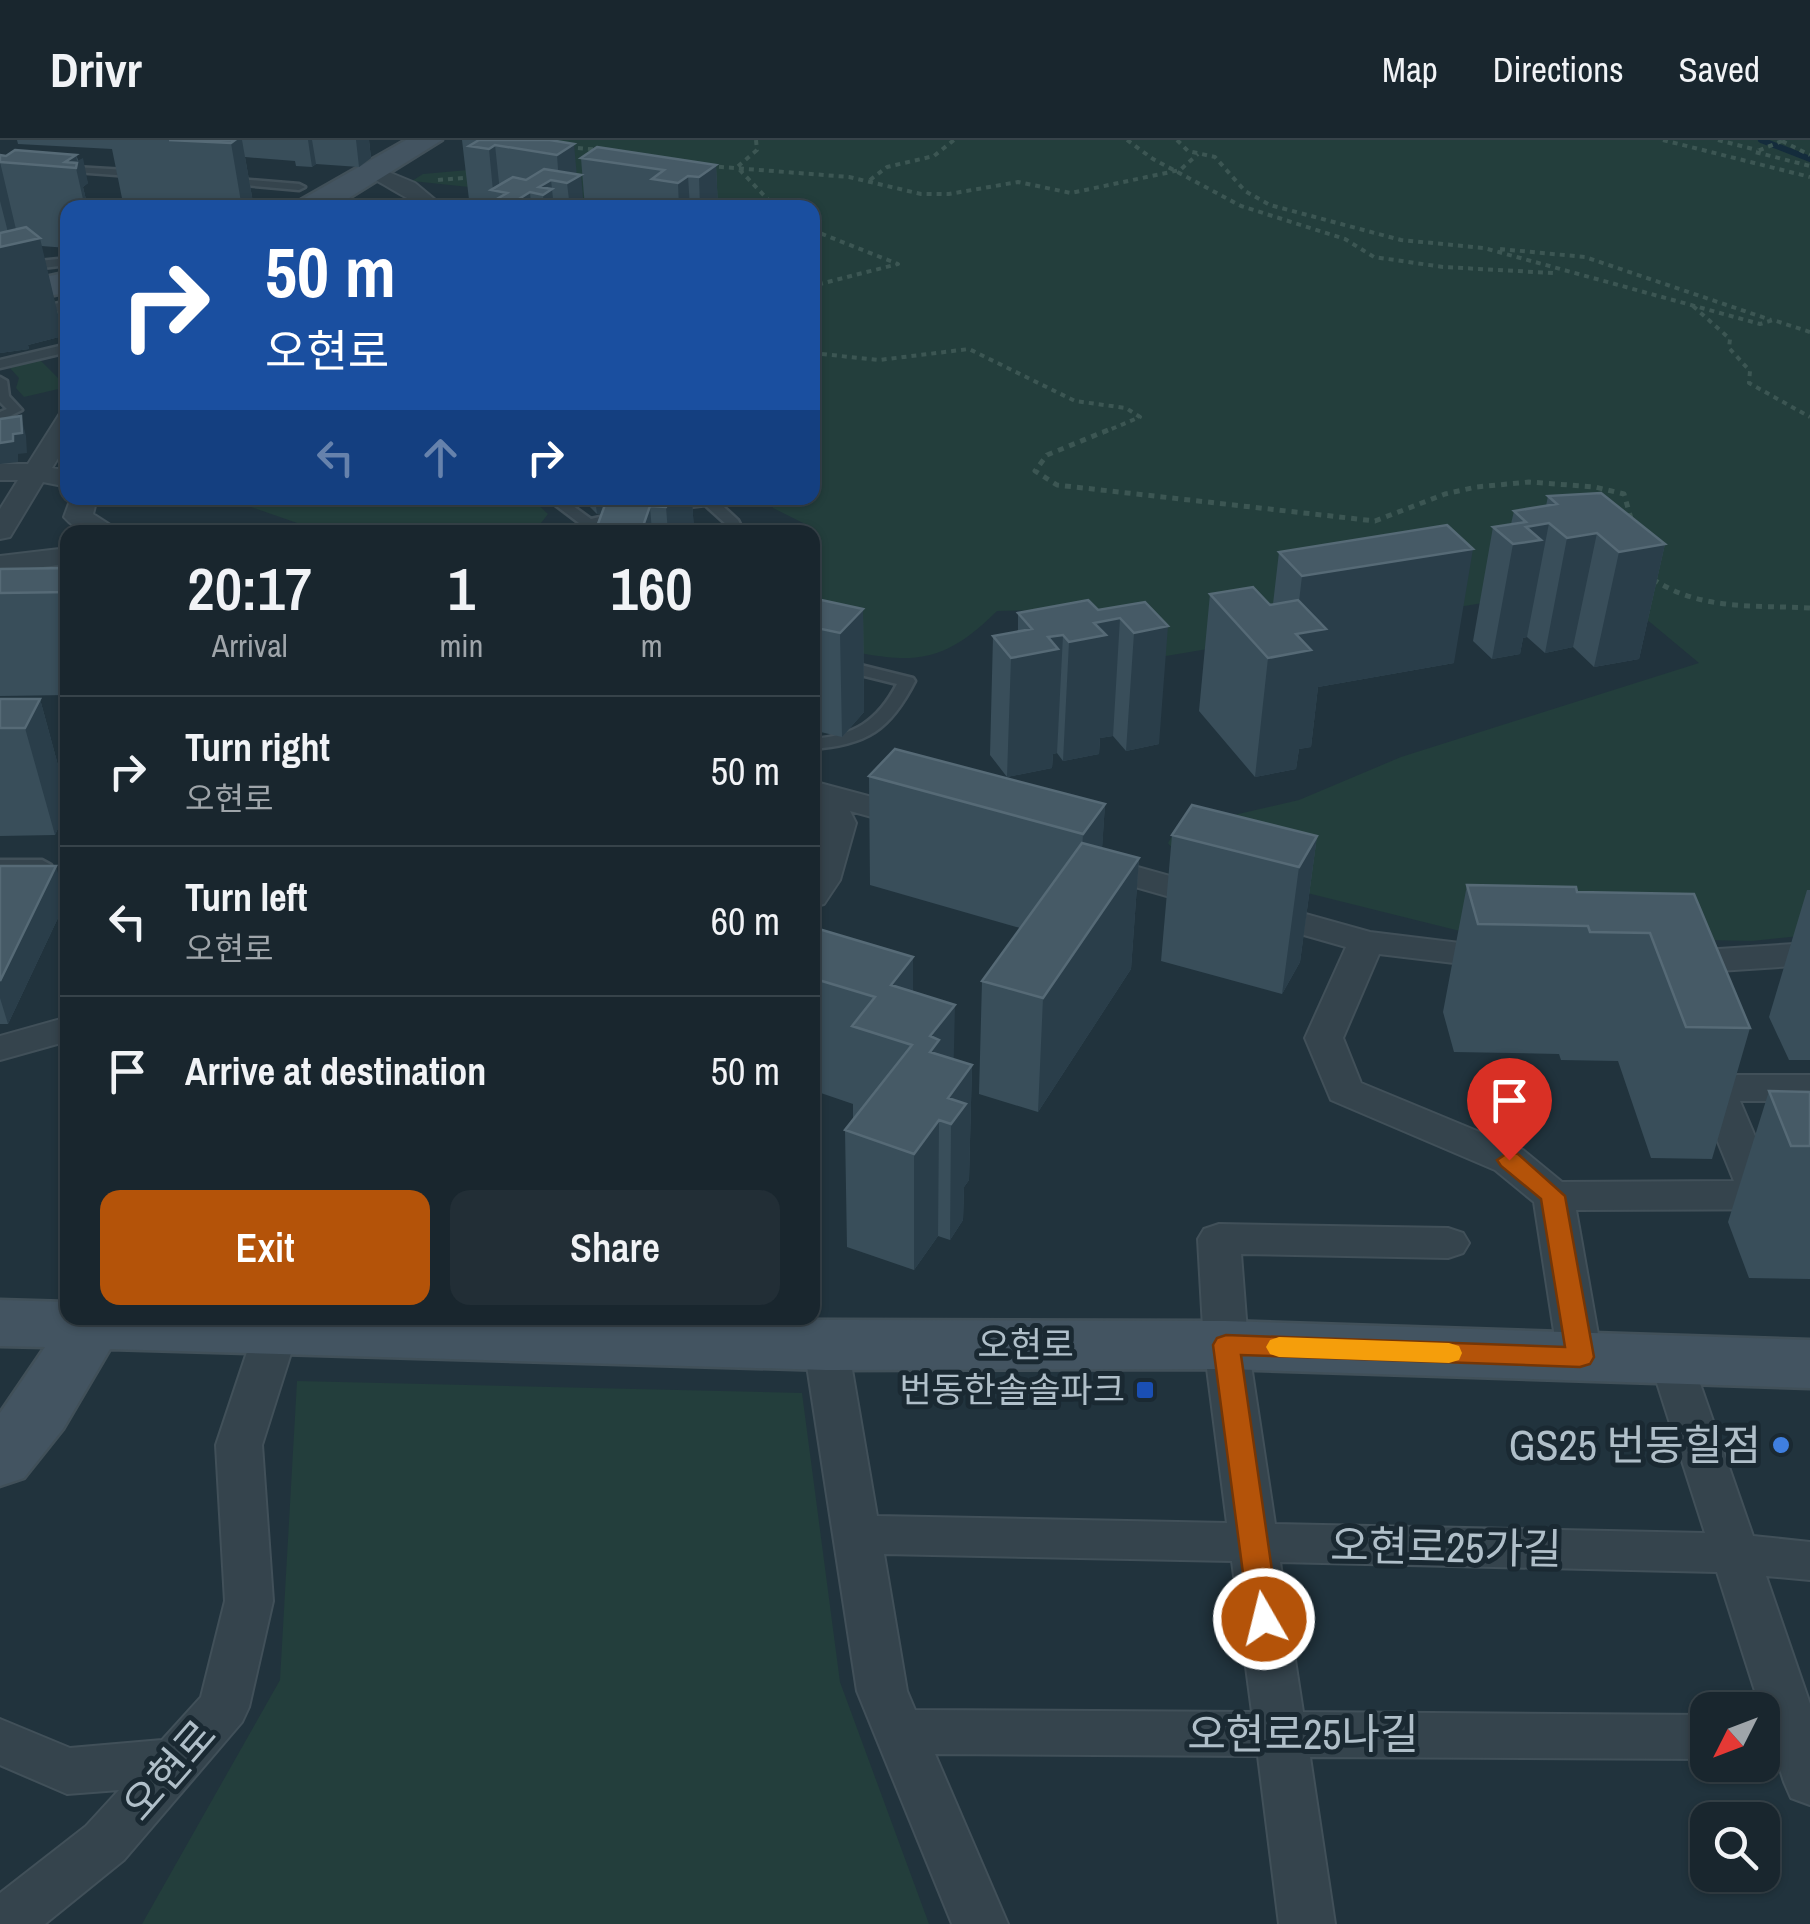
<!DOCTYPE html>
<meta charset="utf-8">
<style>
:root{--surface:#19262e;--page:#222e36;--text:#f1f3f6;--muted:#9fa5aa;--line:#37434a;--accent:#b45309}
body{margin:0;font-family:"Archivo Narrow","Noto Sans KR",sans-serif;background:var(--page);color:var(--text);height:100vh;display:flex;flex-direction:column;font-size:38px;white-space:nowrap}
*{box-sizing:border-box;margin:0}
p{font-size:32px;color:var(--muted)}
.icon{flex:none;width:55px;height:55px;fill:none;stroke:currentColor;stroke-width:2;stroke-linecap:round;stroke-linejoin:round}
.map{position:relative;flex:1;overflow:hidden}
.details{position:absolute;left:60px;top:385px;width:760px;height:800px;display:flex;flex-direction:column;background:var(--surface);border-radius:20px;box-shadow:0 2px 8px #0004,0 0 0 2px var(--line)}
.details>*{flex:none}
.hud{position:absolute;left:60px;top:60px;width:760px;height:305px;border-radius:20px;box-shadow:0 2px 8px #0004,0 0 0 2px var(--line);background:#1a4fa0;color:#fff;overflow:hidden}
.needle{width:65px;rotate:228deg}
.fabs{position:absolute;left:1690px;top:1552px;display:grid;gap:20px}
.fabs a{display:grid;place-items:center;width:90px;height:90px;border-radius:20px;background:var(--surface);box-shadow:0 2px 8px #0004,0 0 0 2px var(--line);font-size:50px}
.pin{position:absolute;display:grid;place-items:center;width:85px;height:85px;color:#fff;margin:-102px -42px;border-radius:50% 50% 50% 0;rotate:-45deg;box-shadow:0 0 10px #0007}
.pin .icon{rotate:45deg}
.me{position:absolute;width:110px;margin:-55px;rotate:352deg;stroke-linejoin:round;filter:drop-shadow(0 0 8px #0008)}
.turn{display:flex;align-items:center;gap:35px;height:210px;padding:0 40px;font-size:45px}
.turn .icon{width:130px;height:130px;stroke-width:2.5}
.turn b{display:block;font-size:70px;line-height:85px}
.lanes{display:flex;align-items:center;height:95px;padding:0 40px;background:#0003;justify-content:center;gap:50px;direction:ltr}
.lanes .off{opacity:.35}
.eta{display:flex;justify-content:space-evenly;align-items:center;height:170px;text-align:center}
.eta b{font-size:60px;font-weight:600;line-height:70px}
.button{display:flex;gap:20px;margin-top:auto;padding:20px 40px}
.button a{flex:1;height:115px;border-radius:20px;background:var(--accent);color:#fff;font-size:40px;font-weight:600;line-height:115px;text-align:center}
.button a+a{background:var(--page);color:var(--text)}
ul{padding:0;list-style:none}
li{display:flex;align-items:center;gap:30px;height:150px;padding:0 40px;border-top:2px solid var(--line)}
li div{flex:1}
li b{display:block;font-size:38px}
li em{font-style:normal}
header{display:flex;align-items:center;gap:60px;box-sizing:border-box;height:140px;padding:0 50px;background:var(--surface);border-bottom:2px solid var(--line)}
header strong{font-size:48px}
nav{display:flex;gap:55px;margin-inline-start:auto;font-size:35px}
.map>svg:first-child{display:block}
.green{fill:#233e3c}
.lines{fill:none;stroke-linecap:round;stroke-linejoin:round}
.stream{stroke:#142c3c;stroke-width:6}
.lane-casing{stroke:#415059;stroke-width:5}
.street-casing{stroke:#415059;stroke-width:4}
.secondary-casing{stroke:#415059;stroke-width:5}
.path-far1{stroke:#3c5653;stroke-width:4;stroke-dasharray:5 5;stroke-linecap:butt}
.path{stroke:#3c5653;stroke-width:5;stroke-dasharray:6 6;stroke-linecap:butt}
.lane{fill:#35444d;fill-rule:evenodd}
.street{fill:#35444d;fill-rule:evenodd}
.secondary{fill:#435461;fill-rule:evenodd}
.wall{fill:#394e5a}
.shaded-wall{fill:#2a3e4a}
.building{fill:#465a66;stroke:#566a76;stroke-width:2.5}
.route{fill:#b45309;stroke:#753606;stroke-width:2.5}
.slow{fill:#f59e0b}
.transit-dot{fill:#1a4fb4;stroke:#1a2932;stroke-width:4}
.shop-dot{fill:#3f7fe0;stroke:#1a2932;stroke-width:4}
.labels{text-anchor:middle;stroke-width:10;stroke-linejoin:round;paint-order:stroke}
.street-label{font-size:35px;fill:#b0bfc9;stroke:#1a2932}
.poi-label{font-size:35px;fill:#b0bfc9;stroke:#1a2932;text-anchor:end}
.near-poi-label{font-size:42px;fill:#b0bfc9;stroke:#1a2932;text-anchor:end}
.near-street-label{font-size:42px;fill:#b0bfc9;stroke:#1a2932}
</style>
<header>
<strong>Drivr</strong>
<nav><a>Map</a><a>Directions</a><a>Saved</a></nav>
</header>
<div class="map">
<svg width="1810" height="1784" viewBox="0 0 1810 1784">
<rect width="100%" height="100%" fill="#21333d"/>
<path class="green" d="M506 0H1810V795L1752 801 1476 795 1183 722 1168 703 1177 688 1299 660 1401 617 1699 523 1603 443 1148 519 1077 469 997 471C931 537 900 518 817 506L812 392H806L805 384 773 368 771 358H812V68L528 67 469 47 412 41 423 34 468 30Z
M39 219 67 247 24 257 16 248 19 238 10 228Z
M239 358H531L548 374 534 392H323L251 367Z
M297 1241 802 1253 840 1542 929 1784H142L280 1540Z"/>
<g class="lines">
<path class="stream" d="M1761 0 1810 19"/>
<defs>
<path id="lane" d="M58 26 143 31 148 34 143 37 62 31 57 28Z
M226 38 299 44 305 47 299 50 222 43V39Z
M68 118V125L0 133V125Z
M63 162 67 163V169L0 185V177Z
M68 204V212L0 228V220Z
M0 237 7 241 9 256 22 270 0 281V272L7 269 0 262Z
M546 358H562L591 379 622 372 629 376 600 386 604 392H591Z
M695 358H714L738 380 744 392H730L727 385 705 365 665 370 658 366 665 362Z
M812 513 913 538 915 541C890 590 867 605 812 609V599C854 596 878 581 897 544L812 523Z
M0 720H42L51 725 42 730H0Z"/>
<path id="street" d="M374 26 415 43 445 68C414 68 396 49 367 36L364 32Z
M68 273V302L52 328 68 331V347L43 342 10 397 0 399V369L18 340H0V324H28L59 275Z
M71 358H97L93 374 121 392C100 393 79 395 64 377Z
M68 408V424L0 432V416Z
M812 641 928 672 933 679 928 686 916 689 850 671 856 683 840 740 824 764 812 767V717L822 683 812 661Z
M1091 714 1370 792 1517 810 1522 818 1517 826 1504 829 1379 814 1343 898 1361 943 1523 1010 1562 1042 1734 1041 1696 948 1701 939 1715 935H1810V961H1740L1774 1041H1810V1069L1576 1070 1602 1217 1596 1228 1580 1233 1564 1228 1558 1217 1534 1062 1495 1030 1331 960 1305 898 1346 807 1079 731 1074 724 1079 717Z
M1810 803V825L1673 834 1660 831 1655 823 1660 815 1673 812Z
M68 877V901L0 920V896Z
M1219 1084 1448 1088 1463 1093 1469 1103 1463 1113 1448 1118 1241 1114 1248 1205 1275 1384 1705 1393 1650 1221 1656 1209 1672 1205 1688 1209 1753 1396 1810 1402V1440L1766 1436 1810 1564V1665L1791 1658 1784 1642 1717 1432 1280 1422 1303 1572 1708 1575V1619L1310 1617 1335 1784H1279L1258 1616 935 1614 1008 1784H952L857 1551 804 1206 811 1195 826 1190 841 1195 848 1206 877 1376 1227 1383 1204 1205 1198 1099 1204 1089ZM884 1414 1232 1421 1252 1572 915 1570 907 1551Z
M268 1178 291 1180 298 1191 262 1305 273 1461 249 1567 242 1582 124 1720 45 1784H0V1753L86 1686 119 1650 67 1654 0 1625V1579L70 1608 162 1600 201 1557 225 1461 216 1305 254 1191 261 1180Z"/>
<path id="secondary" d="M406 0H442L333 68H295L299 61Z
M68 132V152L0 167V147Z
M0 1160 68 1162V1178L1226 1181 1810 1200V1248L1226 1229 826 1230 110 1209 63 1289 24 1338 0 1346V1273L45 1207 0 1206Z"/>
</defs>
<use href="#lane" class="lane-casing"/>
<use href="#street" class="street-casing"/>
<use href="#secondary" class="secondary-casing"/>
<path class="path-far1" d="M756 0 757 10 737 27 776 68
M1127 0 1153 19 1241 66 1345 99 1374 117 1443 127 1553 133
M1177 0 1188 11 1215 17 1245 51 1270 65 1401 100 1484 108 1760 184 1773 180 1810 192
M1663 0 1810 37
M1718 0 1757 10
M1782 1 1755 12 1810 26
M1782 1 1810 15
M568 7 600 10
M709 26 849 37 921 54H949L1018 42 1071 53 1180 30 1198 14
M438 40 475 37
M870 40 887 27 934 16 954 0
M812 90 898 124 812 146
M1500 109 1585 117 1771 180
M1693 166 1730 199 1729 208 1750 231 1749 243 1810 277
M812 213 879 220 969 209 1075 261 1126 268 1140 277 1102 293"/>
<path class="path" d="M1108 290 1047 315 1035 331 1057 345 1375 381 1445 354 1476 347 1529 342 1595 347 1624 354 1632 382
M1653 439C1700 471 1756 465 1810 468"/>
<use href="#lane" class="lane"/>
<use href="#street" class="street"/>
<use href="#secondary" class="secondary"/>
</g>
<path class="wall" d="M17 0H369L371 18 359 27 316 24 312 27 296 26 295 21 245 17 254 68H124L112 9 18 4Z
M462 0H550L577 34 584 68H470Z
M0 15H76L88 43 83 47 88 68H68V108L41 106 63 196 28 205 29 209 0 213Z
M581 18 716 25 718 68H585Z
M1548 356 1665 404 1639 519 1594 527 1573 507 1545 513 1527 497 1523 498 1520 514 1492 519 1473 501 1493 387 1511 384 1514 371 1546 366Z
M581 358H692L694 392H595L602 373 597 374Z
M1279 412 1454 523 1318 547 1311 607 1299 609 1296 629 1255 637 1199 571 1210 454 1273 464Z
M68 428V555L0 556V429Z
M812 458 863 469 864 572 842 597 812 590Z
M1145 462 1159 604 1126 611 1113 596 1100 598 1099 614 1063 621 1057 613 1053 614 1052 628 1007 637 990 615 993 496 1018 492V473L1098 470Z
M0 559H40L68 662V666L55 695 0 696Z
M869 636 1105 664 1102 708 1139 718 1131 829 1038 972 979 954 982 841 1020 788 870 745Z
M1172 695 1317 696 1300 822 1282 854 1161 821Z
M0 726 66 761 8 884H0Z
M1467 745 1577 752 1694 754 1750 888 1712 1019 1651 1018 1618 921 1561 920 1559 914 1454 912 1443 872Z
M1807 750H1810V920H1789L1769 877Z
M812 787 913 852 954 919 972 925 969 1040 964 1047 963 1080 950 1100 938 1096 914 1130 847 1107 845 990 853 979V964L812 950Z
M1769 951 1810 952V1139L1749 1138 1728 1082Z"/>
<path class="shaded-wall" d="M232 0H242L254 68H242L231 3Z
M308 0H312L316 24 312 27Z
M356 0H369L371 18 359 27Z
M574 4 577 37 581 35 584 68H570L567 43 559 42 557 15Z
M495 5 500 52 493 51 489 9Z
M76 15 77 21 83 18 88 43 83 47 88 68H85L76 28 65 22Z
M0 22 19 102 40 98 63 196 28 205 29 209 0 213V107L11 104 0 61Z
M716 25 718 68H700L699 37Z
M688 36 690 68H679L678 43Z
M551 40 554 68H544L543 55 539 47Z
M530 52 531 64 535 61V68H520L519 59Z
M21 276 26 296 27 313 18 314V322L0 324V303L13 294Z
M595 358H638L639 364 597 374Z
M669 358H692L694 392H668L666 367Z
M650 366 652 392H641Z
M1549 383 1527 497 1523 498 1520 514 1492 519 1513 404 1526 387Z
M1597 393 1573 507 1545 513 1567 398Z
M1665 404 1639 519 1594 527 1619 412Z
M1473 409 1454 523 1318 547 1311 607 1299 609 1296 629 1255 637 1268 518 1293 513 1302 436Z
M863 469 864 572 842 597 840 493Z
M1120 478 1113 596 1100 598 1099 614 1063 621 1069 502 1094 483Z
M1168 486 1159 604 1126 611 1134 493Z
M1063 495 1057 613 1053 614 1052 628 1007 637 1011 518 1048 497Z
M40 559 68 662V666L55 695 25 588Z
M1105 664 1098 774 1076 804 1083 694Z
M1317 696 1300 822 1282 854 1299 727Z
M1139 718 1131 829 1038 972 1043 858Z
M56 726 66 761 8 884 0 858V841Z
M913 817V930L912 905 891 845Z
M955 865 953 950 972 925 969 1040 964 1047 963 1080 950 1100 951 984 939 980 938 1096 914 1130V1014L930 896Z"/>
<path class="building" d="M169 0H235L231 3Z
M479 0H550L574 4 557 15 495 5 489 9 469 6Z
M597 7 716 25 699 37 688 36 678 43 652 39 664 30 581 18Z
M15 10 76 15 65 22 77 23 76 28 0 22V15L6 16Z
M544 29 581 35 567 43 551 40 539 47 552 49 543 55 530 52 519 59 535 61 525 68 490 63 507 53 491 50 513 37 526 40Z
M26 87 40 98 0 107V93Z
M21 276 22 293 13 294V301L0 303V279Z
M1601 353 1665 404 1619 412 1597 393 1567 398 1549 383 1526 387 1541 400 1513 404 1493 387 1526 382 1514 371 1557 364 1548 356Z
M620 358H669L666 367 650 366 641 392H595L606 362H618Z
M1447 385 1473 409 1302 436 1279 412Z
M68 428V452L0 453V429Z
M1253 447 1270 465 1298 460 1326 489 1296 494 1311 510 1268 518 1210 454Z
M812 458 863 469 840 493 812 487Z
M1088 460 1098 470 1145 462 1168 486 1134 493 1120 478 1094 483 1106 495 1069 502 1063 495 1048 497 1058 509 1011 518 993 496 1032 489 1018 473Z
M0 559H40L25 588H0Z
M895 609 1105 664 1083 694 869 636Z
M1192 665 1317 696 1299 727 1172 695Z
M1082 703 1139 718 1043 858 982 841Z
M0 726H56L0 841Z
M1467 745 1576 747 1577 752 1694 754 1750 888 1686 887 1650 793 1590 792 1588 786 1478 784Z
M812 787 913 817 891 845 955 865 930 896 939 900 930 912 972 925 948 958 966 964 951 984 939 980 914 1014 845 990 912 905 852 886 875 857 812 838Z
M1769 951 1810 952V1006H1791Z"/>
<path class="route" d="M1509 1012 1518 1014 1565 1056 1594 1217 1590 1224 1580 1227 1241 1215 1279 1479 1275 1487 1264 1491 1254 1487 1249 1479 1213 1205 1217 1198 1226 1195 1565 1207 1541 1059 1501 1026 1497 1020Z"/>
<path class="slow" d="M1279 1197 1449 1203 1459 1206 1462 1213 1459 1220 1449 1223 1279 1217 1270 1214 1266 1207 1270 1200Z"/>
<rect class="transit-dot" x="1135" y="1240" width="20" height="20" rx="5"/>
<circle class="shop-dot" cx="1781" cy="1305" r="10"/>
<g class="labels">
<g class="street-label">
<text x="1026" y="1217">오현로</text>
</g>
<g class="poi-label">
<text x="1125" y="1262">번동한솔솔파크</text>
</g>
<g class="near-poi-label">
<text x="1761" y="1320">GS25 번동힐점</text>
</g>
<g class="near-street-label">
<text transform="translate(1446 1407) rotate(1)" y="15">오현로25가길</text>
<text x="1303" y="1609">오현로25나길</text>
<text transform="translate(169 1630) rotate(-49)" y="15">오현로</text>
</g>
</g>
</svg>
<div class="fabs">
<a><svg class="needle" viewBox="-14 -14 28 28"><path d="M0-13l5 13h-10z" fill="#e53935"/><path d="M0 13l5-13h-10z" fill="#9fa5aa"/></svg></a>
<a><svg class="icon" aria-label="search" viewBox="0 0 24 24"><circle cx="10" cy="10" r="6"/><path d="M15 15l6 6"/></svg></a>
</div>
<div class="pin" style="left:1509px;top:1020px;background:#d93025"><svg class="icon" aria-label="arrive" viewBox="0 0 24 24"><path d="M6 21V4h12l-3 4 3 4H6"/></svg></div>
<svg class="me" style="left:1264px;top:1479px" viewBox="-20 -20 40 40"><circle r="17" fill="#b45309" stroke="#fff" stroke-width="3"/><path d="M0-11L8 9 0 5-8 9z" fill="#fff"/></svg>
<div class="hud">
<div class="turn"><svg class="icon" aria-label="right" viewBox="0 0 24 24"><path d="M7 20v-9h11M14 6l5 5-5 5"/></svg><div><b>50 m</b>오현로</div></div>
<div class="lanes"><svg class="icon off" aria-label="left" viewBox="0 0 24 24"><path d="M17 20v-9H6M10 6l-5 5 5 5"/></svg><svg class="icon off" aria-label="ahead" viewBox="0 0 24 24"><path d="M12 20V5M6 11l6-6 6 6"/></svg><svg class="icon" aria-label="right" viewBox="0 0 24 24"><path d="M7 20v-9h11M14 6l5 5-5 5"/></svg></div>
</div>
<section class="details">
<div class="eta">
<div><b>20:17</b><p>Arrival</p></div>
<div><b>1</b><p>min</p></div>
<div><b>160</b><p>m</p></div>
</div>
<ul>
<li><svg class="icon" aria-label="right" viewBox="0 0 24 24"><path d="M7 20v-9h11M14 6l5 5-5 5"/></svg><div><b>Turn right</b><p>오현로</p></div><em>50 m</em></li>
<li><svg class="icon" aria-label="left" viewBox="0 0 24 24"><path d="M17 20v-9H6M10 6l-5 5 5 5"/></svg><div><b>Turn left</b><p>오현로</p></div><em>60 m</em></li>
<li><svg class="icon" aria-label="arrive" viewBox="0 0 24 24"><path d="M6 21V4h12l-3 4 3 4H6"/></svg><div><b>Arrive at destination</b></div><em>50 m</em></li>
</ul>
<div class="button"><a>Exit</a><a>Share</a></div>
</section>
</div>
